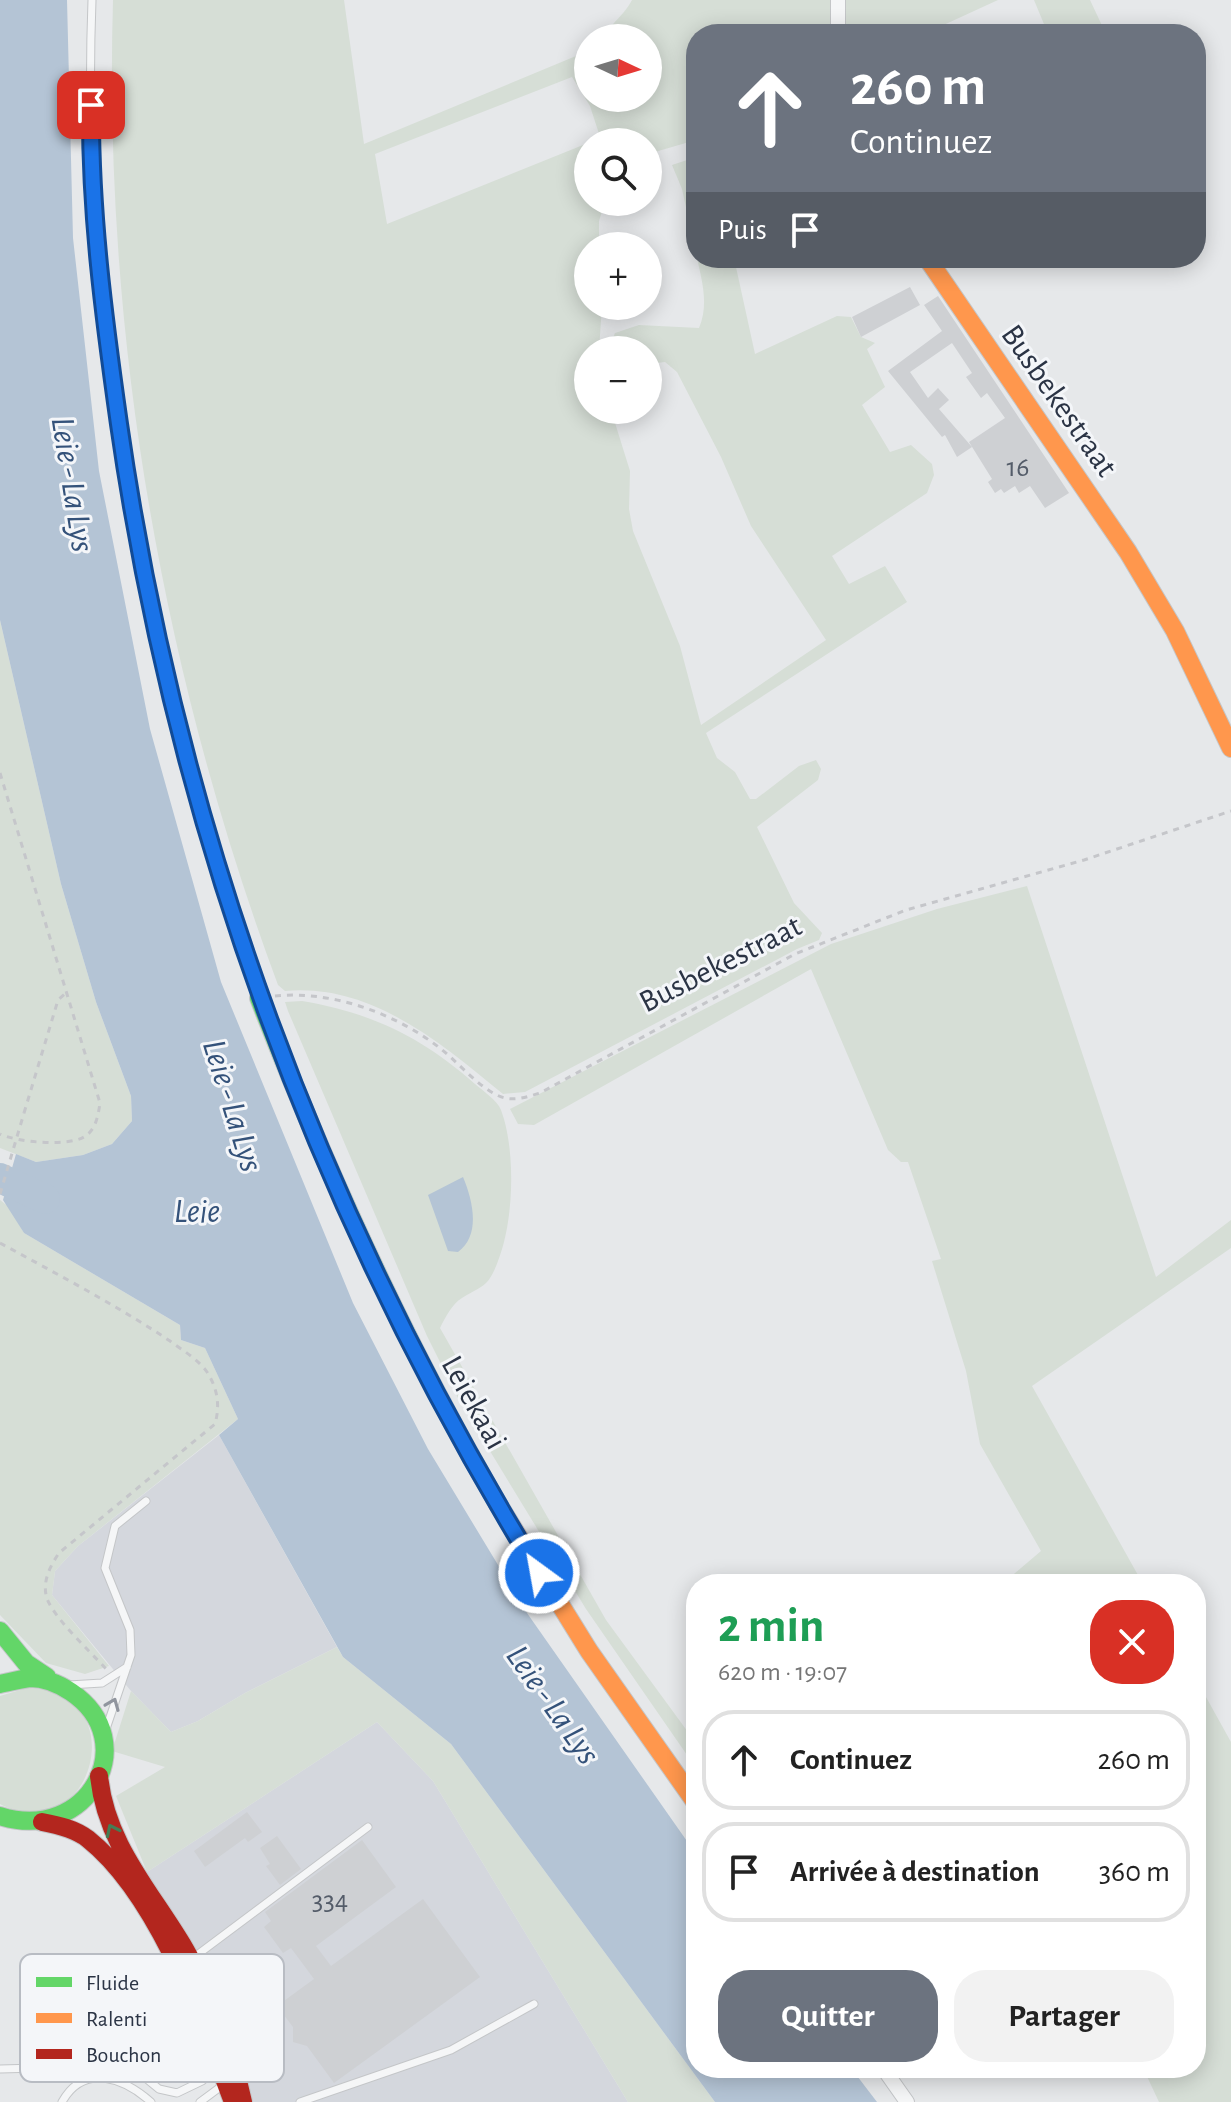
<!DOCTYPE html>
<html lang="fr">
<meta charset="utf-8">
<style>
:root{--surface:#fff;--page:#f2f2f2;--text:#222;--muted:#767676;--line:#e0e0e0;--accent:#6c737f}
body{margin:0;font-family:"Alegreya Sans",sans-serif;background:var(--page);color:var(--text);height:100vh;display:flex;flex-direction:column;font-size:30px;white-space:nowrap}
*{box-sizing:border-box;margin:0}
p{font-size:26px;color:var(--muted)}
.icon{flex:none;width:44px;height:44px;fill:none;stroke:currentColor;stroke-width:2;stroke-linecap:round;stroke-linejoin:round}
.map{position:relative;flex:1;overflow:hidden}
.panel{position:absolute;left:686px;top:1574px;width:520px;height:504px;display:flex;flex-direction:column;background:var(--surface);border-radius:32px;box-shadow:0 4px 20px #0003}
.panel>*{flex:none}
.banner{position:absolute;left:686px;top:24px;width:520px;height:244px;border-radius:32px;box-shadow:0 4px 20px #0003;background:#6c737f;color:#fff;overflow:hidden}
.needle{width:52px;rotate:94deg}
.tools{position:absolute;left:574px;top:24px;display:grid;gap:16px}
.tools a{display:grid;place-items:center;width:88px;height:88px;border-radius:50%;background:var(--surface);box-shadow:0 4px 20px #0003;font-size:40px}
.pin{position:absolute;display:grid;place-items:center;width:68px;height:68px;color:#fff;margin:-34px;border-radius:16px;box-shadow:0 4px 12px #0006}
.me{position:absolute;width:88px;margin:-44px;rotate:328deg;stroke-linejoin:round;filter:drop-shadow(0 0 6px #0008)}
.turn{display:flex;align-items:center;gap:28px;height:168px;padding:0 32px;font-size:36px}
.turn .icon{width:104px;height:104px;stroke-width:2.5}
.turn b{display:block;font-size:56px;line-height:68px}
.then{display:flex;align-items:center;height:76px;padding:0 32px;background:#0003;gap:16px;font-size:30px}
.round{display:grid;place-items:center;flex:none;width:84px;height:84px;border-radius:32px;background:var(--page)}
.overview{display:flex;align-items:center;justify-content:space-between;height:136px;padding:0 32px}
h1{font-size:48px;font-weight:700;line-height:60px;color:#1e9e55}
.button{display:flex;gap:16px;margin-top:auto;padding:16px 32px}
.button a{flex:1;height:92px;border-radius:32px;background:var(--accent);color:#fff;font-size:32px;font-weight:700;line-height:92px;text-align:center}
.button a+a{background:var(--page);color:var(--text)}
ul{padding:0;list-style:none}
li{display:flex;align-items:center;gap:24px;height:100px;margin:0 16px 12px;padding:0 16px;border:4px solid var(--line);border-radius:32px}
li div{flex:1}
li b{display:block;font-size:30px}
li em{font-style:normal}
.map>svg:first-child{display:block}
.built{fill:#d4d7dd}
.green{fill:#d6ded6}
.water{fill:#b4c4d5}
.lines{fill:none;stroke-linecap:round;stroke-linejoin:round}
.river{stroke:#b4c4d5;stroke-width:30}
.building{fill:#ced0d3}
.lane-casing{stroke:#c4c6c8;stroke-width:9}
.street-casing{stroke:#c4c6c8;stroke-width:16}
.fast-casing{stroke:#c4c6c8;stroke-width:20}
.slow-casing{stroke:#c4c6c8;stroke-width:20}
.jam-casing{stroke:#c4c6c8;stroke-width:20}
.path{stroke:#c5c6ca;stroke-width:3;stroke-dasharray:6 6;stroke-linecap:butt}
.lane{stroke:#f5f6f7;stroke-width:7}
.street{stroke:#f5f6f7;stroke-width:14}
.fast{stroke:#63d668;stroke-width:18}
.slow{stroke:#ff974d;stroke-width:18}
.jam{stroke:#b3261e;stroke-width:18}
.path-bridge{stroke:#c5c6ca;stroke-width:3;stroke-dasharray:6 6;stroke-linecap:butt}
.oneway{stroke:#90959e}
.oneway2{stroke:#447d55}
.route-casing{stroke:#114b97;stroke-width:20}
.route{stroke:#1a73e8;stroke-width:14}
.labels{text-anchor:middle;stroke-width:6;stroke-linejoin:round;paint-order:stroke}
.number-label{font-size:28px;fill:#545c69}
.street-label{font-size:32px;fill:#2b3445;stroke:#f4f6f9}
.water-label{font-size:34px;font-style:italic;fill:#34527a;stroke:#f4f6f9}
.key{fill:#f4f6f9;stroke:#b8bcc3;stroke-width:2}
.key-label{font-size:22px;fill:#2b3445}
</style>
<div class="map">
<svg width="1231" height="2102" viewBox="0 0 1231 2102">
<rect width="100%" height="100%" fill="#e6e8ea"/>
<path class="built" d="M219 1435 337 1647 245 1693 198 1721 171 1732 131 1691 52 1595 55 1571 78 1546Z
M377 1722 433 1781 628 2102H253L217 1990 147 1872Z"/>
<path class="green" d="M113 0H344L364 144 588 51V98H648V38H604C613 20 623 17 632 0H835V34H696V140L648 154V142H590L600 137 590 106 572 77 375 154 387 224 588 143V202H605L599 221V246H588V306H602L599 350H588V410H611L630 471 629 509 633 531 680 646 701 725 826 640 751 526 721 457 677 372 665 362 648 364V350H608L615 333 639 325 699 328C709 305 702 281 697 258H734L755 354 837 316 851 317 861 337 875 343 867 349 885 387 862 405 890 452 911 445 932 464 934 475 927 493 832 556 849 584 885 566 907 602 706 733 717 758 735 772 750 799H756L799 766 816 760 821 769 818 780 757 827 794 903 822 933 819 940 797 949 525 1092 503 1094C441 1043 371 983 285 991L278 985C162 673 103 333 113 0Z
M843 0H998L924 34H843Z
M1034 0H1090L1106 34H1037L1046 29Z
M696 157V253L682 189 672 165Z
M0 620 61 884 96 1002 131 1096 132 1121 112 1144 83 1155 36 1162 0 1148Z
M1027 886 1156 1277 1231 1220V1248L1032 1386 1143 1584H1002L1041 1551 980 1444 966 1371 932 1261 941 1259 908 1162H901L888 1150 811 969 534 1125 518 1124 510 1109 831 944 937 909Z
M302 1001C372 1013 422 1037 475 1084 483 1091 497 1100 501 1110 516 1150 514 1221 498 1261 488 1288 483 1285 462 1298 452 1304 445 1318 440 1328L606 1620 696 1743V1768L586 1609 459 1400 427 1336 288 1011 285 1002Z
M0 1200 9 1207 24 1233 180 1325 181 1340 205 1348 238 1419 78 1546 55 1571 52 1595 109 1666 85 1674 46 1663 0 1615Z
M337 1647 343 1657 451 1744 715 2102H628L433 1781 377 1722 147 1872 116 1796 165 1767 112 1751 131 1691 171 1732 198 1721 245 1693Z
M1196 1679 1231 1742V2102H1159L1143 2068H1196Z
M27 1688C137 1689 93 1853 0 1804V1696Z"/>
<path class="water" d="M0 0H67L73 238 99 471 150 729 221 982 353 1303 428 1449 527 1613 696 1854V2068H851L877 2102H715L451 1744 343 1657 219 1435 238 1419 205 1348 181 1340 180 1325 24 1233 3 1200 16 1154 36 1162 83 1155 112 1144 132 1121 131 1096 96 1002 61 884 0 620Z
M463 1177C473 1201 481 1235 458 1252L448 1251 428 1195Z"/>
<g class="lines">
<path class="river" d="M0 1178 45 1199"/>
</g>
<path class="building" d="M910 287 920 305 861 337 852 317Z
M938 296 1069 493 1045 508 1030 486 1019 493 1015 486 1004 493 1001 489 995 493 988 482 992 479 969 442 1005 418 987 393 981 398 966 377 972 373 952 343 910 372 928 398 938 388 949 400 939 409 972 447 957 457 945 435 942 437 888 371 942 331 924 305Z
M247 1812 262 1832 248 1842 245 1838 205 1867 194 1851Z
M277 1836 301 1869 280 1885 266 1866 270 1864 260 1848Z
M362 1840 396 1887 316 1946 331 1966 423 1899 480 1977 334 2083 307 2046 293 2042V2027L277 2006 314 1979 291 1948 283 1953 264 1927 271 1921 265 1912Z"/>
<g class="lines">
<defs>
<path id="lane" d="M92 0C79 339 151 679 259 998
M69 1685 102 1683 127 1667
M106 1729 131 1655 130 1630 105 1568 115 1526 146 1501
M193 1958 368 1827
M0 2069 38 2068 58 2057 82 2054 111 2058 137 2071 159 2089 177 2093 202 2081 218 2067
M62 2102C84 2062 125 2079 151 2102
M200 2102 223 2085
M300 2102 451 2050 534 2004"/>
<path id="street" d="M838 34V0
M883 2068 907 2102"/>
<path id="fast" d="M259 998C327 1173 404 1342 498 1504
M0 1631 26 1663 47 1677
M0 1684C10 1682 21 1679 30 1678 44 1678 59 1684 71 1692 144 1741 88 1844 0 1816"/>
<path id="slow" d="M927 258 1128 552 1175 631 1231 748
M498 1504 589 1651 696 1803"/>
<path id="jam" d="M99 1776C106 1845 151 1891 185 1949 213 1996 231 2048 243 2102
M42 1822C58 1825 75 1829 88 1839 158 1895 202 2020 233 2102"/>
</defs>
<use href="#lane" class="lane-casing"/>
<use href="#street" class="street-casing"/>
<use href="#fast" class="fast-casing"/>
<use href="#slow" class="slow-casing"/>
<use href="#jam" class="jam-casing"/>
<path class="path" d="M0 773 100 1103C98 1116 96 1130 84 1137 66 1147 17 1142 0 1134
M275 996C332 990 397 1014 441 1049 460 1064 477 1086 499 1096 512 1102 527 1097 540 1093L795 954 906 910 1084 860 1231 811
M24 1113 58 1000 66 993
M0 1243C57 1274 116 1305 170 1341 182 1350 198 1359 207 1372 218 1389 220 1406 215 1424L59 1553C51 1565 43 1579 46 1595 50 1615 91 1652 106 1669"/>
<use href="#lane" class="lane"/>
<use href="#street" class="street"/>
<use href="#fast" class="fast"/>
<use href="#slow" class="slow"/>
<use href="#jam" class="jam"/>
<path class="path-bridge" d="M0 1194 24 1113"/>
</g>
<defs><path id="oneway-chevron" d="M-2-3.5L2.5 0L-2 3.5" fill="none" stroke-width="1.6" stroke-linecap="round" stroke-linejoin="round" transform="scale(2)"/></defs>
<use class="oneway" href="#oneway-chevron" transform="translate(113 1704) rotate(-68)"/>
<use class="oneway2" href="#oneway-chevron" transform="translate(112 1830) rotate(-116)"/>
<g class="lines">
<defs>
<path id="route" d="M91 105C90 212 104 318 119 424 178 837 321 1218 539 1573"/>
</defs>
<use href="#route" class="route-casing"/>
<use href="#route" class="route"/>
</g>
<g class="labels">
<g class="number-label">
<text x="1018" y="476">16</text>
<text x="330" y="1909">334</text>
</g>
<g class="street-label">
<text transform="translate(1060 400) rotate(55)" y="11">Busbekestraat</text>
<text transform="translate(720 963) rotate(-27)" y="11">Busbekestraat</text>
<text transform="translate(475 1402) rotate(61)" y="11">Leiekaai</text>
</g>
<g class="water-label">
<text transform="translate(74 484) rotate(81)" y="12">Leie - La Lys</text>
<text transform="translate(234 1105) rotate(73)" y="12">Leie - La Lys</text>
<text x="197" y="1222">Leie</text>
<text transform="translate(554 1704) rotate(55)" y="12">Leie - La Lys</text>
</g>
</g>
<rect x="20" y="1954" width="264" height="128" rx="12" class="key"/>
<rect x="36" y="1977" width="36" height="10" fill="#63d668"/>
<rect x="36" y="2013" width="36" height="10" fill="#ff974d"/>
<rect x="36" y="2049" width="36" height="10" fill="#b3261e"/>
<g class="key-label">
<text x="86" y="1990">Fluide</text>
<text x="86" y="2026">Ralenti</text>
<text x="86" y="2062">Bouchon</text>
</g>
</svg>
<div class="tools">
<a><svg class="needle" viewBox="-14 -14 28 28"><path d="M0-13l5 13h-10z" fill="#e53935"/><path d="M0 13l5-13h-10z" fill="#767676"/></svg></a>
<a><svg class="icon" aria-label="search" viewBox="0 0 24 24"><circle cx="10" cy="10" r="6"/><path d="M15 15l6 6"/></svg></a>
<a>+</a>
<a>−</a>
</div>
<div class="pin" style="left:91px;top:105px;background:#d93025"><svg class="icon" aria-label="arrive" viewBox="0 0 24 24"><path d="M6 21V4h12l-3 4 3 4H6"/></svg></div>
<svg class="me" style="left:539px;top:1573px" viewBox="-20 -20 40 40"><circle r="17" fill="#1a73e8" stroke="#fff" stroke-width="3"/><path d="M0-11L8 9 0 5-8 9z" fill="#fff"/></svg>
<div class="banner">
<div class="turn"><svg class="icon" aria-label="ahead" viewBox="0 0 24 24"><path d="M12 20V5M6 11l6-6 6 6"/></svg><div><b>260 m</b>Continuez</div></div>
<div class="then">Puis<svg class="icon" aria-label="arrive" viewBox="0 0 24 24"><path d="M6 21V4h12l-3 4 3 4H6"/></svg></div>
</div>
<section class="panel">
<div class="overview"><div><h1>2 min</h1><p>620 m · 19:07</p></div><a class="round" style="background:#d93025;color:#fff"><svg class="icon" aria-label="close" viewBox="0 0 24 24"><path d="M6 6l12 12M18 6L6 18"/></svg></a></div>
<ul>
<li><svg class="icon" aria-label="ahead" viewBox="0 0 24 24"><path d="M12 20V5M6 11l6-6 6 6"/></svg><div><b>Continuez</b></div><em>260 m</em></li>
<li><svg class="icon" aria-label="arrive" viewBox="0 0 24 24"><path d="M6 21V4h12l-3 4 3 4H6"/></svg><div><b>Arrivée à destination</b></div><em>360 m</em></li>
</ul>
<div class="button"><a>Quitter</a><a>Partager</a></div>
</section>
</div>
